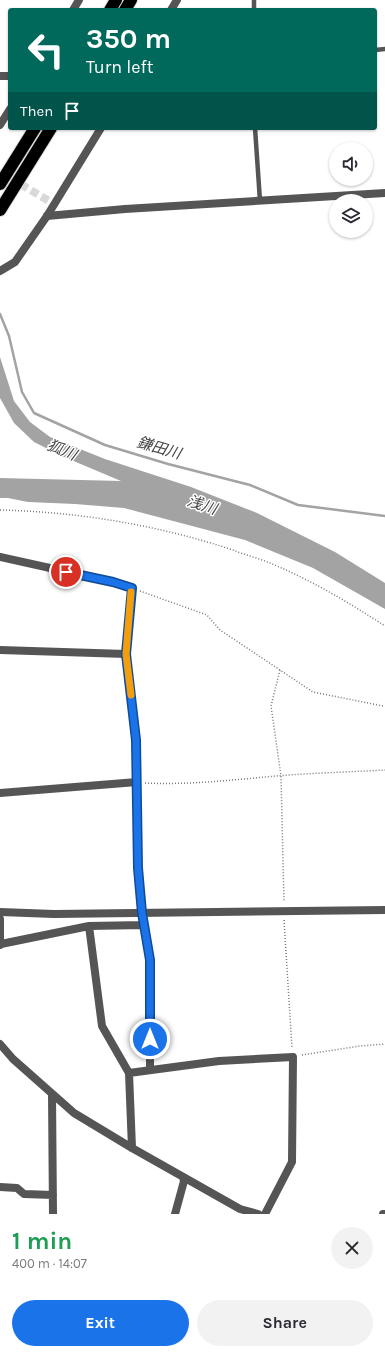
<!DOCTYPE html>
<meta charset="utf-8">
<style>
:root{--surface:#fff;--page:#f2f2f3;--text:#2b2b33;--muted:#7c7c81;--accent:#1a73e8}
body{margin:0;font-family:Karla,"Noto Sans JP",sans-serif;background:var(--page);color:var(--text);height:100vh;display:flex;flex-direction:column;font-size:15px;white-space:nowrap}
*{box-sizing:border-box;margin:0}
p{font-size:13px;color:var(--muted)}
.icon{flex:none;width:22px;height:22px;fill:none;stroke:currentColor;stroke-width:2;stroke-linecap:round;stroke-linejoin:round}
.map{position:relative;height:1214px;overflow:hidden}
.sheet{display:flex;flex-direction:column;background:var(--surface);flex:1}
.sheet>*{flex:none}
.guide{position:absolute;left:8px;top:8px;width:369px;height:122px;border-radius:4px;box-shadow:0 1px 3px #0004;background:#00695c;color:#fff;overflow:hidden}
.tools{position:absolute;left:329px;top:142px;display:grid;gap:8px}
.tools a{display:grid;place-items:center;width:44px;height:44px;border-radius:50%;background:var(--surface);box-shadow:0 1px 3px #0004;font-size:20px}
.pin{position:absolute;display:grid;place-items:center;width:34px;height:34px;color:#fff;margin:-17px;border:2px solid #fff;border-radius:50%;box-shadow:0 1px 4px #0007}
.me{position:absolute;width:44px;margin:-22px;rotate:0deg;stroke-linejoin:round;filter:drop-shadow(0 0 3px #0008)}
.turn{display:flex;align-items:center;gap:14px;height:84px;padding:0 12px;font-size:18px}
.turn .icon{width:52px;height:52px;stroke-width:2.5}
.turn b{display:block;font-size:28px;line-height:34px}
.then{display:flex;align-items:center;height:38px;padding:0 12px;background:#0003;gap:8px;font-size:15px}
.round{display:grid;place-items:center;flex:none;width:42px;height:42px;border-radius:21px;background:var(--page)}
.head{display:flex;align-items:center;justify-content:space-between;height:68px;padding:0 12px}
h1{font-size:24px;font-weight:700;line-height:30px;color:#1e9e55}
.primary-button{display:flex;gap:8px;margin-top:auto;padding:8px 12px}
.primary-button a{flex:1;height:46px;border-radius:24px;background:var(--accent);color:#fff;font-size:16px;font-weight:700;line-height:46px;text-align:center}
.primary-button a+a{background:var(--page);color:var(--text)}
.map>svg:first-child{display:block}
.water{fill:#a3a3a3}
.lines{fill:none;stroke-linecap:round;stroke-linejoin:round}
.stream{stroke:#a3a3a3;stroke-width:2.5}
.minor-tunnel{stroke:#d9d9d9;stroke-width:8;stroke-dasharray:8 4;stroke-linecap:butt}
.motorway-casing{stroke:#dbdbdb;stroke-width:14}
.path{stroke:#777;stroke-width:1.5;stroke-dasharray:1 2;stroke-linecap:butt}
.service{stroke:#555;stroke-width:4.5}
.minor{stroke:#555;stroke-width:8}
.tertiary{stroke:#555;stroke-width:8}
.motorway{stroke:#000;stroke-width:12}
.route-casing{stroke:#114b97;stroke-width:10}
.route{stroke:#1a73e8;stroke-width:7}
.slow{stroke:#f59e0b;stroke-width:7}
.labels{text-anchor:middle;stroke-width:3;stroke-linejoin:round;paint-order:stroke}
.water-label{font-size:15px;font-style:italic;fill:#444;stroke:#fff}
</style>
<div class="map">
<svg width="385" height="1214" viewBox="0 0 385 1214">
<rect width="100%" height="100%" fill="#fff"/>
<path class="water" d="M0 357 14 401 30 422 50 437 105 459 191 487 257 513 335 552 385 583V609L313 568 245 540 124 508 75 504 28 502 8 498H0V478L121 481 64 457 34 442 14 423 0 398Z"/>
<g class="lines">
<path class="stream" d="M0 314 9 336 22 392 34 413 105 445 168 464 250 485 298 505 385 516"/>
<path class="minor-tunnel" d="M0 172 54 204"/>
<defs>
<path id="motorway" d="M110 10 116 0
M125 10 131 0
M0 184 35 128
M0 210 51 128"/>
</defs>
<use href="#motorway" class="motorway-casing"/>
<path class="path" d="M0 510C80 512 157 525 233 550 245 555 258 558 270 563 311 580 348 602 385 626
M140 591 207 615 220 630 313 692 383 706
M280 670 271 706 281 776 284 902
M145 783C189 785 233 780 276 776 312 773 349 772 385 770
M284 920 292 1048
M302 1055 360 1046 385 1044"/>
<path class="service" d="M254 10V0
M375 50 385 49
M255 128 260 201"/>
<path class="minor" d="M73 10 79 0
M171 10 177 0
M0 76H10
M0 125 10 109
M0 271 15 262 47 216 101 128
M0 557 113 582 132 588 126 654 136 740 138 867 142 913 150 960V1070
M0 650 126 654
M0 793 137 782
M0 919V945
M89 926 102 1026 129 1073 132 1148
M1 944 89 926 144 925
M0 1044 13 1059 74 1113 132 1148 240 1209 258 1214
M129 1073 219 1061 293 1057 292 1162 265 1214
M52 1094 53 1214
M0 1187 17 1188 24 1194 53 1195
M175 1214 184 1181 183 1177
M383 1214H385"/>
<path class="tertiary" d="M47 216 125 209 385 193
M0 912 54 914 385 910"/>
<use href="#motorway" class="motorway"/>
</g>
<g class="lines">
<defs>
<path id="route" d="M66 572 113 582 132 588 126 654 136 740 138 868 142 913 150 960V1039"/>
</defs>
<use href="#route" class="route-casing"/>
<use href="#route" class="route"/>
<path class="slow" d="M131 695 126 654 131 592"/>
</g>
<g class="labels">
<g class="water-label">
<text transform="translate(159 448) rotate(16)" y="5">鎌田川</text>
<text transform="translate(62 450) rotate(23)" y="5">狐川</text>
<text transform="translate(202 505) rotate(18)" y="5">浅川</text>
</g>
</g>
</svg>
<div class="tools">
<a><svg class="icon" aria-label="sound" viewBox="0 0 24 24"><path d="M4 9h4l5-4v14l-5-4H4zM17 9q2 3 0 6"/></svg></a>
<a><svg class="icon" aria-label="layers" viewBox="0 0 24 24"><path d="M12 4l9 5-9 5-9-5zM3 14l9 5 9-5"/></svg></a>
</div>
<div class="pin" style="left:66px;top:572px;background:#d93025"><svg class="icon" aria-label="arrive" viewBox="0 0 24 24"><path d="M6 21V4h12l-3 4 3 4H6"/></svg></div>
<svg class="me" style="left:150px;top:1039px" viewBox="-20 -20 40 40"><circle r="17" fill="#1a73e8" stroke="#fff" stroke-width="3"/><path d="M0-11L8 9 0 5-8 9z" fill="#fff"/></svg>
<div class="guide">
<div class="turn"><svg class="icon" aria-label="left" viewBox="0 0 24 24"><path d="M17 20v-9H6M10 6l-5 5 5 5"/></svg><div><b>350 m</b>Turn left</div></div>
<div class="then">Then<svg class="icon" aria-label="arrive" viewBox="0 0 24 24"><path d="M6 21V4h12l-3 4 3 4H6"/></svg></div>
</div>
</div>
<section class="sheet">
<div class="head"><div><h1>1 min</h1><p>400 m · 14:07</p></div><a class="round"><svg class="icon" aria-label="close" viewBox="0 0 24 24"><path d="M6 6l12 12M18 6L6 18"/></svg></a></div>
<div class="primary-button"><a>Exit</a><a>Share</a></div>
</section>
